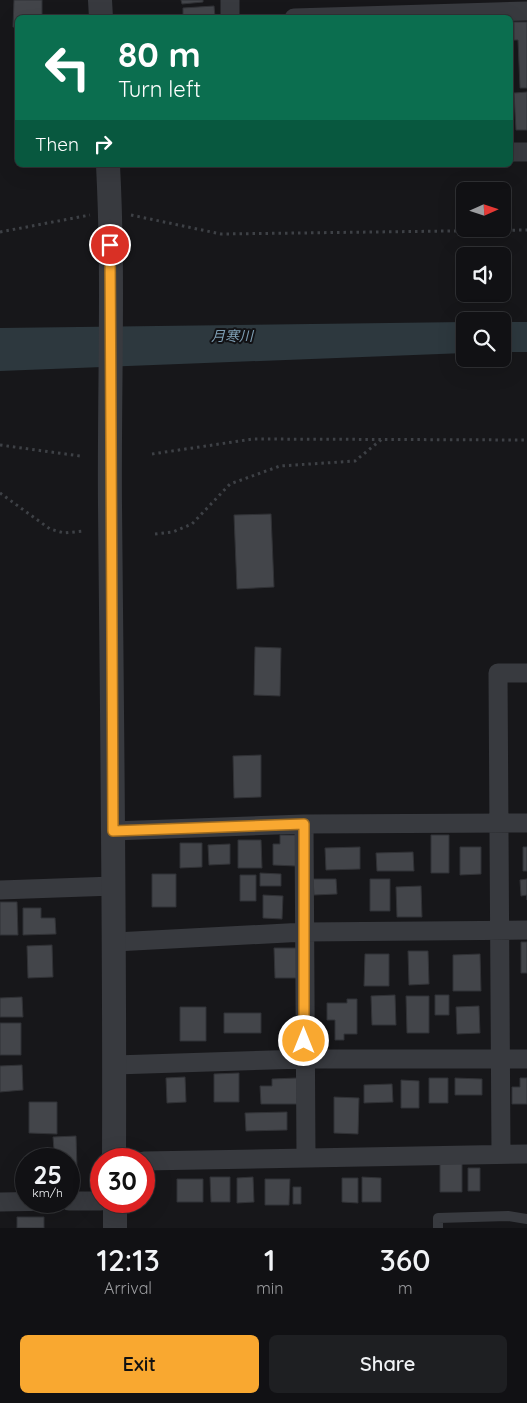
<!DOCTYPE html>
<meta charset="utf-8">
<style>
:root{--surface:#111114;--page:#1e1f22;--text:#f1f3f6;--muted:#9c9da0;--line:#303134;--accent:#f9a830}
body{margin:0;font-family:Quicksand,"Noto Sans JP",sans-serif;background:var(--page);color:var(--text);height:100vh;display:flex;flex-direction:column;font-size:19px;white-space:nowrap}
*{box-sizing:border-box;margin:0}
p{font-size:16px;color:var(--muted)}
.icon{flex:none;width:28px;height:28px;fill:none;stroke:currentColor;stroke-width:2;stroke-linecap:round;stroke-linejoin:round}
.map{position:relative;height:1228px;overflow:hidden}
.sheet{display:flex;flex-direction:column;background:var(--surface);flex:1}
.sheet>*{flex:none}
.guide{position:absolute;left:15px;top:15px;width:498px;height:152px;border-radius:8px;box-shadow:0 5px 20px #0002,0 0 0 1px var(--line);background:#0b6e4f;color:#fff;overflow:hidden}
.needle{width:32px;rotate:87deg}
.controls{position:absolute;left:456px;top:182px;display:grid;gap:10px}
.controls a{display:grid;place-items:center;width:55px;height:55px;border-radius:8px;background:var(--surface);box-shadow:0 5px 20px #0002,0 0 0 1px var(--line);font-size:25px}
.speed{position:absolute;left:15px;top:1148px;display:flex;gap:10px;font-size:25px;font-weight:700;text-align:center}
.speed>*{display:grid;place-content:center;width:65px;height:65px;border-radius:50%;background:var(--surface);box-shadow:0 5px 20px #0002,0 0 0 1px var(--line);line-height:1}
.speed small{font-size:12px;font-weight:400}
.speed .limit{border:8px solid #d22;background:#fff;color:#111}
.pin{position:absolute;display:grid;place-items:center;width:42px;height:42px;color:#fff;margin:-21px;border:2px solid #fff;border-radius:50%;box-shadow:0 1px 5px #0007}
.me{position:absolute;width:55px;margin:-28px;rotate:0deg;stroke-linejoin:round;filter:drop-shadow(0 0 4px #0008)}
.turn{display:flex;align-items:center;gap:18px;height:105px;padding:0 20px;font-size:22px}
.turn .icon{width:65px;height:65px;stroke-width:2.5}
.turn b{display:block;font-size:35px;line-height:42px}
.then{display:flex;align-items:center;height:48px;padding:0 20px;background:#0003;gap:10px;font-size:19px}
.eta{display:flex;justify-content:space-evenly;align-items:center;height:85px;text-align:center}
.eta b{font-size:30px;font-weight:600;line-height:35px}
.primary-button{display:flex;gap:10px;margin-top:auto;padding:10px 20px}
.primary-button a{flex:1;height:58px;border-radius:8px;background:var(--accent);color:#111;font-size:20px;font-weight:600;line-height:58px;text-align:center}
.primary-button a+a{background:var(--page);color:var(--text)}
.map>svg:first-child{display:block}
.water{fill:#2d383e}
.building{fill:#43454a;stroke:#313236}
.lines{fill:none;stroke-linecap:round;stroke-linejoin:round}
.path{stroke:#3e4146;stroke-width:3;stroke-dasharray:2.5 4;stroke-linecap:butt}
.service{stroke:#383a3f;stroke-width:10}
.minor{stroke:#383a3f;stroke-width:19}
.tertiary{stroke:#383a3f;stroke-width:24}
.route-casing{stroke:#a26d1f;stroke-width:12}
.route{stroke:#f9a830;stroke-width:9}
.labels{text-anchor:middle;stroke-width:4;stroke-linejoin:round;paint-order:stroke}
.water-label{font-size:14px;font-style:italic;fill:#7fa0b6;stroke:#121215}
</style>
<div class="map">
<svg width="527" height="1228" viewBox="0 0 527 1228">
<rect width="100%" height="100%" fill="#17171a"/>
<path class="water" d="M465 322V353L0 371V328Z
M502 322H527V352H503Z"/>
<path class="building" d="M14 0H42V18H18V27H13Z
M181 0H203V2L182 4Z
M214 6 215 17 183 18V8Z
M514 22H527V88H520L518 40H514Z
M527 92V130H516L514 93Z
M271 514 274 587 237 589 234 515Z
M255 647 281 648 280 696 254 695Z
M261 755V797L234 798 233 756Z
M280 835H297L296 866 273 865V844H280Z
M431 835H449V873H431Z
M238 840H261L262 868H238Z
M180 843H202V867L180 868Z
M230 844V864L209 865 208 845Z
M360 847V869L326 870 325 848Z
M460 847H481V874L460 875Z
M523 847H527V871H523Z
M413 852 414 871H377L376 853Z
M260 873 281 874V886H260Z
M152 874H176V907H152Z
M240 875H256V901H240Z
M313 879H336L337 894 314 895Z
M370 879H390V911H370Z
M527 879V900V895L521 896 520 880Z
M421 886 422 917H397L396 887Z
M263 895 283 896 282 919 263 918Z
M0 902H17L18 935H0Z
M23 908H41V918H55L56 934 23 935Z
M521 942H527V973H521Z
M52 945 53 977 28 978 27 946Z
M274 948H297V978H275Z
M408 951H428L429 984 409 985Z
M365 954H389V986H364Z
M480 954 481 991H453V955Z
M395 995 396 1025H372L371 996Z
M435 995H449V1015H435Z
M406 996H429V1033H407Z
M22 997 23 1017H0V998Z
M347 999H357V1034H344V1040H335V1020H327V1003H347Z
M479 1006 480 1033 457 1034 456 1007Z
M180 1007H206V1041H180Z
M224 1013H261V1033H224Z
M0 1023H21V1055H0Z
M22 1065 23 1090 0 1092V1066Z
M239 1073V1102H214V1074Z
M185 1077 186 1102 167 1103 166 1078Z
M297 1078V1104H261L260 1086H272V1079Z
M429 1078H448V1103H429Z
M455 1078 482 1079V1095H455Z
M520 1078H527V1104H512V1087H520Z
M401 1080 419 1081V1108H401Z
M392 1084 393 1102 364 1103V1085Z
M334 1097 359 1098 358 1134 334 1133Z
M29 1102H57V1134L29 1133Z
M287 1112V1130L246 1131 245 1113Z
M76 1136 77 1169H69V1159H46V1150H54L53 1137Z
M462 1163V1192H440V1164Z
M468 1168H480V1191H468Z
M210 1177H230V1202H211Z
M253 1177 254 1202 237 1203V1178Z
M362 1177 381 1178V1202H362Z
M342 1178H358V1203L342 1202Z
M177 1179H203V1202H177Z
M265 1179H290L289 1205H265Z
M293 1187H301V1204H293Z
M17 1217H44V1228H17Z"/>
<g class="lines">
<path class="path" d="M131 215 221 234 527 230
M0 232 90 215
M0 445 80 456
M152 454 253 439 527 440
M0 493 50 529 64 533 85 531
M155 534 173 532 192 524 230 484 280 466 355 461 382 439"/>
<path class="service" d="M438 1228V1218L508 1216 527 1219"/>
<path class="minor" d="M230 0V18
M294 18 527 11
M510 152H527
M304 824 306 1157
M113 831 304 824 527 823
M0 890 114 886
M115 942 305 932 527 930
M115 1065 305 1059H527
M501 1154 498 673H527
M144 1161 527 1154
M69 1201H101
M0 1202 59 1201"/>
<path class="tertiary" d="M100 0 101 18
M108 165C114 278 109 392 110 505 112 723 115 941 114 1159
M115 1201V1228"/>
</g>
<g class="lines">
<defs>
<path id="route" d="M110 245 113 831 304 824V1041"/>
</defs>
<use href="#route" class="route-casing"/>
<use href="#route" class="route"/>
</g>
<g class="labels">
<g class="water-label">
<text x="232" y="341">月寒川</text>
</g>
</g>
</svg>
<div class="controls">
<a><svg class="needle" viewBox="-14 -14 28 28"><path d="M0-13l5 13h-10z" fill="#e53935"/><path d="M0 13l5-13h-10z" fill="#9c9da0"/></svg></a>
<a><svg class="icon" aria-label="sound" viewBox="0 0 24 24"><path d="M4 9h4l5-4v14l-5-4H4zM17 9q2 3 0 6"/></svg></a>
<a><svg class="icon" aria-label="search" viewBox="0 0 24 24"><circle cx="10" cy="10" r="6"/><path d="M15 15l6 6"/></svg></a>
</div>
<div class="speed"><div>25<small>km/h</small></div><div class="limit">30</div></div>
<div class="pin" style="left:110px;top:245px;background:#d93025"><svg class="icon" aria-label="arrive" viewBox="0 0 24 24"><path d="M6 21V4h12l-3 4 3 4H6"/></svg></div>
<svg class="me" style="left:304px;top:1041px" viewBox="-20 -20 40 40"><circle r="17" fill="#f9a830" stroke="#fff" stroke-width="3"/><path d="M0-11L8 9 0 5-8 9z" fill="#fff"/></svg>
<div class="guide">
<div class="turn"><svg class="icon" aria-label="left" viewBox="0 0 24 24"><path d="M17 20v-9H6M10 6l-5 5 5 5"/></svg><div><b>80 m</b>Turn left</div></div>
<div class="then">Then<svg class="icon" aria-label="right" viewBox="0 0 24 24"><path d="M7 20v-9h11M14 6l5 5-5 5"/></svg></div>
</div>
</div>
<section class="sheet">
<div class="eta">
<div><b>12:13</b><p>Arrival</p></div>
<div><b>1</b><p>min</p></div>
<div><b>360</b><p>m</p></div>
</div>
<div class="primary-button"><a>Exit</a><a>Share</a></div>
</section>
